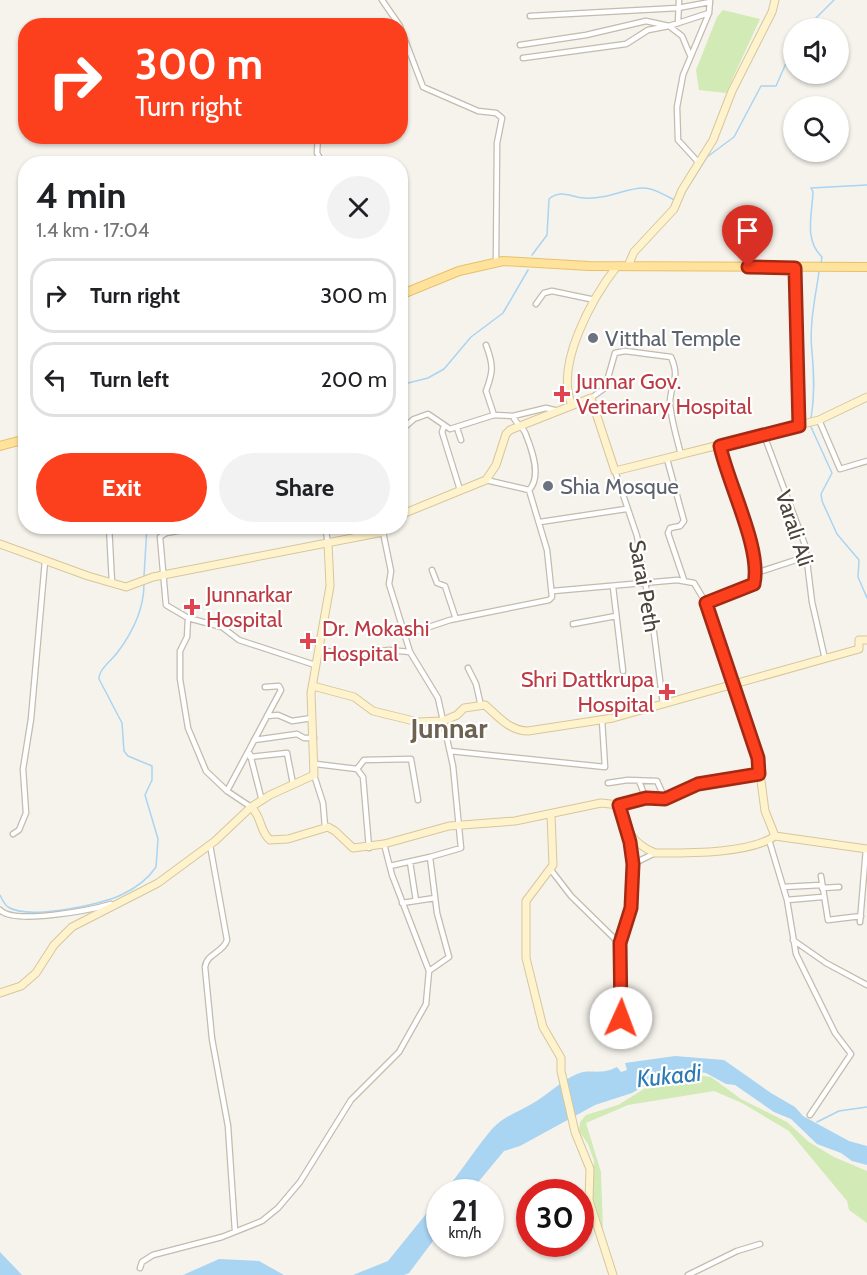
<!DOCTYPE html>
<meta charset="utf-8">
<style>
:root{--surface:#fff;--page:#f2f2f2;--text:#202124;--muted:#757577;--line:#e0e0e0;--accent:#fc3f1d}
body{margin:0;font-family:Cabin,sans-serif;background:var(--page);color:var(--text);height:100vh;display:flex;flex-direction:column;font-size:22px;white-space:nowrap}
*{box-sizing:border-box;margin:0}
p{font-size:20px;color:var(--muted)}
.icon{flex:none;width:33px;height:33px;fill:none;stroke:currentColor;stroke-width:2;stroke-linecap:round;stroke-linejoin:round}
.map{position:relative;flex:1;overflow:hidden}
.details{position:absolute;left:18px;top:156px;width:390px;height:378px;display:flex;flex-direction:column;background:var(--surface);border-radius:24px;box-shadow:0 2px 4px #0004}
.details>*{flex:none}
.top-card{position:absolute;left:18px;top:18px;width:390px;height:126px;border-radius:24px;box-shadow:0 2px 4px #0004;background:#fc3f1d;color:#fff;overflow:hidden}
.fabs{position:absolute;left:783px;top:18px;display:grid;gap:12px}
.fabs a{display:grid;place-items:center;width:66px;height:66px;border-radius:50%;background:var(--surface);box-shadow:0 2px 4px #0004;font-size:30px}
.speed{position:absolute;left:426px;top:1179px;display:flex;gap:12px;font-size:30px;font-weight:700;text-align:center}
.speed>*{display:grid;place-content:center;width:78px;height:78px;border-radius:50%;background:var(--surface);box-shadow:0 2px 4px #0004;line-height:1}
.speed small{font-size:15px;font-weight:400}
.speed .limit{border:9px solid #d22;background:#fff;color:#111}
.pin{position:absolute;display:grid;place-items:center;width:51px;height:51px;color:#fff;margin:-62px -26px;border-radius:50% 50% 50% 0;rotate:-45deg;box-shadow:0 0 6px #0007}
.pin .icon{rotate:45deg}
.me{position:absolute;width:66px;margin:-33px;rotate:2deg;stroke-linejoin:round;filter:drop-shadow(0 0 4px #0008)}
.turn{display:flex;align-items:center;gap:21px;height:126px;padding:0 18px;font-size:27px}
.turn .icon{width:78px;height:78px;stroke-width:2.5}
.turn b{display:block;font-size:42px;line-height:51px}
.round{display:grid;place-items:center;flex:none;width:63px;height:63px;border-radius:32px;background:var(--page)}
.overview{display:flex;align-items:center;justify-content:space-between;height:102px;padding:0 18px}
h1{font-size:36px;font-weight:800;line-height:45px}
.primary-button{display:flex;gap:12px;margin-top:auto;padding:12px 18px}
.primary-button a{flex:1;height:69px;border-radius:36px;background:var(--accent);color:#fff;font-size:24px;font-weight:800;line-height:69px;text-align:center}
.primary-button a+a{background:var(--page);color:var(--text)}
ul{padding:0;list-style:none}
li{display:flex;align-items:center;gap:18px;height:75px;margin:0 12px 9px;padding:0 6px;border:3px solid var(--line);border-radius:24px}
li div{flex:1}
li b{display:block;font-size:22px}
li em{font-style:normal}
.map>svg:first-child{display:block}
.green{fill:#d2eab5}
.water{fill:#a9d4f2}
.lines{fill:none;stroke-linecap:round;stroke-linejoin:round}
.stream{stroke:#a9d4f2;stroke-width:1.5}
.street-casing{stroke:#c2bbae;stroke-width:7}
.secondary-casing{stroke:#d6c79b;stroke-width:9}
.primary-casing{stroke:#e6c16a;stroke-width:10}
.street{stroke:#fff;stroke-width:4.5}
.secondary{stroke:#fff3cd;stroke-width:7}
.primary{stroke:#ffe39c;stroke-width:8}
.route-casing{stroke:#a42913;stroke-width:15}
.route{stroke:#fc3f1d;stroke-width:10}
.worship-dot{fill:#6b7280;stroke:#fff;stroke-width:2}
.health-dot{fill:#e0444e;stroke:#fff;stroke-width:2}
.labels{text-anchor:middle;stroke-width:4.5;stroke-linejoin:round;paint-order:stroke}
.worship-label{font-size:22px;fill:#5b616d;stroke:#fff;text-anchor:start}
.health-label{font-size:22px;fill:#be3a42;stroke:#fff;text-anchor:start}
.street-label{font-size:22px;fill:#4b4439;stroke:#fff}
.water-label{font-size:24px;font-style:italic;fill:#2e7ab2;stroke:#fff}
.district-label{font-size:28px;font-weight:bold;fill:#6e6250;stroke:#fff}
</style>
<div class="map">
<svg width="867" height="1275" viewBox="0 0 867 1275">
<rect width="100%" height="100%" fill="#f6f3ec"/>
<path class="green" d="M723 10 760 19 726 93 699 90 696 70 717 17Z
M682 1073 711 1077 741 1099 787 1122 809 1142 834 1157 867 1171V1223L849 1210 847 1201 789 1131 742 1103 714 1091 628 1105 586 1123 601 1172 603 1230 592 1195 594 1161 588 1144 579 1131 580 1122 586 1115 618 1105 652 1084Z"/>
<path class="water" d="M675 1056 724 1060 771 1093 795 1107 803 1116 849 1141 867 1146V1165L852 1161 841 1153 817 1144 791 1119 774 1112 735 1085 726 1084 706 1073 684 1070 667 1073 632 1093 595 1105 520 1146 504 1151 470 1192H444C461 1172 475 1149 492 1129 505 1115 519 1112 535 1102 550 1093 561 1081 577 1074 590 1068 600 1076 617 1067L621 1072 627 1070 625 1063Z
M439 1198V1233L409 1273 404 1275H353L388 1261Z
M0 1252 22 1275H0Z
M219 1259 259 1261 284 1275H183Z"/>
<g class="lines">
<path class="stream" d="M806 28 834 0
M683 195 707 157 734 137 761 86H776L794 45
M532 255 547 235 549 199C560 189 571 197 584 198 607 200 628 187 644 188 655 188 665 196 675 200
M821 263 822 257C804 240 812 215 813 192L811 188 867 185
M400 385 428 378 444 369 471 337 503 313 528 270
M811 418C815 395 814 375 812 352 809 325 815 299 819 272
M811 427 832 473 821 494 822 501 837 534 859 560 858 577 867 598
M144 576 147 526
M0 895C2 899 4 904 8 907 28 920 100 905 121 895 134 889 148 879 156 867L158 839 145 795 152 780V766L128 756 124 751 122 723 99 679C99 669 111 661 117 653 133 632 144 610 144 584
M817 1122 839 1111 867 1107"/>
<defs>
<path id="street" d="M382 0 400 26
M530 16 678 8 710 2
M678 23 679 0
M400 27 423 87 478 111 496 113 502 118 497 143 496 262
M520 45 586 35 646 21 669 26 709 13
M523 58 626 44 648 30 669 26 682 36 690 55
M318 136 317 153 323 164
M699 163 678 140 677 107 683 75 709 13 710 0
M795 268 799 426
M536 304 544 293 552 291 595 300
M486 345C494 366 493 372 486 391L494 415
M591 398 605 388 615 353 625 351 671 357C681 380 670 383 670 403 671 420 677 438 681 455
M513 416C516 425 524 427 526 435 532 450 542 477 529 490
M819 420 840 469 867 461
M444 426 442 432 460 490
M457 428 461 440
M400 431 414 419 428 414 450 429 494 415 513 416 546 408 558 411
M764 435 805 545 812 602 825 659
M720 446 747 531 756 573
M667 459 684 521 680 526 670 528 668 533 684 580
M615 471 637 536 654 633 663 704
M540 522 626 509
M109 526 112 583
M205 526 166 533 160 537 166 605 188 618 222 627 239 640 315 665
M325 526 328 543
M432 570 437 583 445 586 456 619
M613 587 623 671
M553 591 677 580 694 583 706 603 732 685
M706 603 754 584 756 573 808 556
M188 618 187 637 180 651V679L188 728 206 771 227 791 251 807
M573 624 616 616
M405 635 450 620 549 600 552 597 547 550 529 490 486 480
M319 650 354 655 389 650 410 652
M468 668 476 684 481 706
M267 716 278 715 292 721 312 718
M254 740 297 734 304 738H314
M450 751 605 767 602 720
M250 754 262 801
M250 757 287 753 293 784
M316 764 357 769 363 777 369 848
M357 769 364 760 411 759 418 800
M314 775 323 803 325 827
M639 781 646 799
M608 783 628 780 657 781 665 799H646L619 805
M227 791 281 690 279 686 265 687
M665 799 698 784 759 774
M626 831 633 864
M13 834 19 830 26 813 23 769 31 719 45 561
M769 840 787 900 796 954 835 1033 851 1054 810 1115
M384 844 392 875 429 971
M210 845 227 940C223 953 207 953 205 967L212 1039 228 1126 235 1231
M410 862 416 901
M390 866 430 857
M551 870 571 896 619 943 631 907 633 864 655 853
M821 876 828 920 861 916
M783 887 821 885
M822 888 839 887
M787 900 822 897
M402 903 435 898
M0 910C14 925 91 910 111 904
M860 922 866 849
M793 940 826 963 867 985
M619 1040 622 996 619 943
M140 1268 142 1262 153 1255 222 1237 262 1221 278 1208 300 1182 351 1100 399 1052 426 1004 429 971 449 957 437 913 430 857 461 848 453 766 438 698 410 652 389 584 391 571 383 532
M688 1275 737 1251 760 1244"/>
<path id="secondary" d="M628 266 634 252 674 209 682 190 713 140 732 91 772 12 775 0
M572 405C554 365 593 297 617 266
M400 515 486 480 496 465 506 434 510 430 591 398 615 471 819 420 867 397
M0 544 88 576 126 587 153 577 383 532 387 526
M732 685 758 758 765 811 775 836 867 849
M313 686 354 697 373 711 418 722 443 721 457 715 464 708 485 705C497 715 509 731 528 731L613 718 859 649V640H867
M251 807C262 816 259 831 270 840L288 839 328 827 335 831 353 848 384 844 449 826 515 821 601 803 619 805C625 828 631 843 655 853 686 853 750 854 775 836
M551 815 553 865 526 901V958L543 1027 561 1058V1071L575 1132 590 1169 589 1200 613 1275
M0 993 21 986 36 973 54 945 72 927 158 883 215 841 251 807 270 795 314 775 311 693 330 586 328 543"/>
<path id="primary" d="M400 295 459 271 503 261 589 266 867 267
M0 446 26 439"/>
</defs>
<use href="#street" class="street-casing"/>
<use href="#secondary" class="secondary-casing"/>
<use href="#primary" class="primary-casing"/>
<use href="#street" class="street"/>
<use href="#secondary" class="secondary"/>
<use href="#primary" class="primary"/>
</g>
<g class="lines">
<defs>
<path id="route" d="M621 1018 620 943 631 908 633 864 630 842 619 805 646 798 665 799 698 784 759 774 758 758 706 603 754 584C762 549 728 484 720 446L799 426 795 268 748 267"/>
</defs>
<use href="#route" class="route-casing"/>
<use href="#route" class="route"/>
</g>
<g class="worship-dot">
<circle cx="593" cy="338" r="6"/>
<circle cx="548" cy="486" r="6"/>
</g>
<g class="health-dot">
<path d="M559 385h6v6h6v6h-6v6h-6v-6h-6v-6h6z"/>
<path d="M189 598h6v6h6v6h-6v6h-6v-6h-6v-6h6z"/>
<path d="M305 632h6v6h6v6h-6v6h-6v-6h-6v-6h6z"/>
<path d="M664 683h6v6h6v6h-6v6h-6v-6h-6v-6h6z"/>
</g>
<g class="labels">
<g class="worship-label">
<text x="605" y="346">Vitthal Temple</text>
<text x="560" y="494">Shia Mosque</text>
</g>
<g class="health-label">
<text x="576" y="389">Junnar Gov.<tspan x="576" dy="25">Veterinary Hospital</tspan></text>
<text x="206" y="602">Junnarkar<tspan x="206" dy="25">Hospital</tspan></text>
<text x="322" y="636">Dr. Mokashi<tspan x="322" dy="25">Hospital</tspan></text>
<text x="654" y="687" text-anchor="end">Shri Dattkrupa<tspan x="654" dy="25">Hospital</tspan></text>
</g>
<g class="street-label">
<text transform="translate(795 528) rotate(72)" y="8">Varali Ali</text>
<text transform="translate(645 586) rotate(80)" y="8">Sarai Peth</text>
</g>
<g class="water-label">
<text transform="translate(669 1076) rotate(-6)" y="8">Kukadi</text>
</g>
<g class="district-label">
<text x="449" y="738">Junnar</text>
</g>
</g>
</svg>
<div class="fabs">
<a><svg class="icon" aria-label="sound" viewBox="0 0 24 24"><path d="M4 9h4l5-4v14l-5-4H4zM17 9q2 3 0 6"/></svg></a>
<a><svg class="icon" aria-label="search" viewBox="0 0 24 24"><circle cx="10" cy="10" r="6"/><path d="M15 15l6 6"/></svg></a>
</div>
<div class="speed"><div>21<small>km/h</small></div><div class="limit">30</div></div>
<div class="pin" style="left:748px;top:267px;background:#d93025"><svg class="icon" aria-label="arrive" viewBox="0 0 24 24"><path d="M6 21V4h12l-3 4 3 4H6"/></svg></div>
<svg class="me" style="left:621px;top:1018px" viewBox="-20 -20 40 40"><circle r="19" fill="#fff"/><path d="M0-13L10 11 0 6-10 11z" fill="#fc3f1d"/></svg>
<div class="top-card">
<div class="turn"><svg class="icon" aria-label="right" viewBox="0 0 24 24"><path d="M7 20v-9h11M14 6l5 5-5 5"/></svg><div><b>300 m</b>Turn right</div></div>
</div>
<section class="details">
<div class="overview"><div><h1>4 min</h1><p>1.4 km · 17:04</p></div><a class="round"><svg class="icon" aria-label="close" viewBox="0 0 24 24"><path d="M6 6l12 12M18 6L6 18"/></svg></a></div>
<ul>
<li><svg class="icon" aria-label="right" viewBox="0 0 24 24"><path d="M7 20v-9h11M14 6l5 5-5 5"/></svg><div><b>Turn right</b></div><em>300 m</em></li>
<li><svg class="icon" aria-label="left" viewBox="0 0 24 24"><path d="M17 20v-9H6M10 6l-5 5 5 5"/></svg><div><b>Turn left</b></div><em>200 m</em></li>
</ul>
<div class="primary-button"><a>Exit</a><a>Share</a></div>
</section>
</div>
